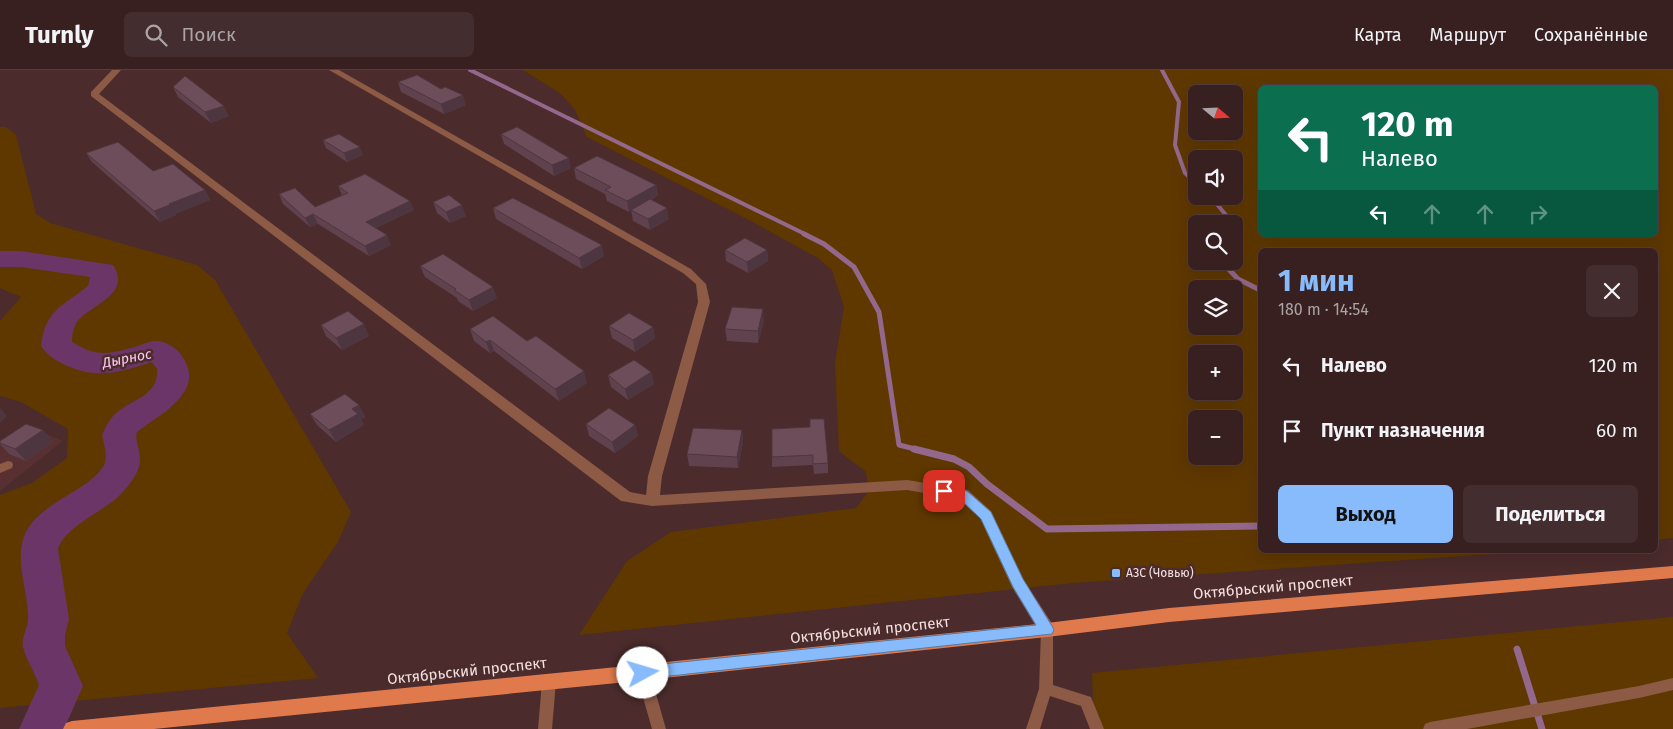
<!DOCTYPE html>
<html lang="ru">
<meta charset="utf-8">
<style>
:root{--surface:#382021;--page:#432d2e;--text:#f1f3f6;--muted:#aba3a5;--line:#523e3f;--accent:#87bbfb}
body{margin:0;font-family:"Fira Sans",sans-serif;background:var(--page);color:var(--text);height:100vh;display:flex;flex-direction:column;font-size:19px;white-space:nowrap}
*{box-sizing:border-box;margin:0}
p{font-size:16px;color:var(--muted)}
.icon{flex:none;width:28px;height:28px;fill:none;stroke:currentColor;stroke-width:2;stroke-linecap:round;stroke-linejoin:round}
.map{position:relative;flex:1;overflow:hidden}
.details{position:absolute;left:1258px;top:178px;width:400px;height:305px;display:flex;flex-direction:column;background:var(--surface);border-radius:8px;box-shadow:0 5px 20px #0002,0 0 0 1px var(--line)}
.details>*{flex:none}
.banner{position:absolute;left:1258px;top:15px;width:400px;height:152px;border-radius:8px;box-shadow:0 5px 20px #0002,0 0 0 1px var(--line);background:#0b6e4f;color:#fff;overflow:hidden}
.needle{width:32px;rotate:109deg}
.tools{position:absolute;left:1188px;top:15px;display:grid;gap:10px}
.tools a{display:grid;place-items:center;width:55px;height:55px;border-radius:8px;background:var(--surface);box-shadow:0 5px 20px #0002,0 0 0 1px var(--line);font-size:25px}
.pin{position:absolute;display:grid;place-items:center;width:42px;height:42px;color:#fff;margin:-21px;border-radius:10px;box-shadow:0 2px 8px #0006}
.me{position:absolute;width:55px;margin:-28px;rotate:84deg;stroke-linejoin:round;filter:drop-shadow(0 0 4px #0008)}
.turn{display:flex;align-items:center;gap:18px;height:105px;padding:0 20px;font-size:22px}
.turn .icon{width:65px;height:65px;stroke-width:2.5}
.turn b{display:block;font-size:35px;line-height:42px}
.lanes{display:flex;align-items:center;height:48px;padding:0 20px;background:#0003;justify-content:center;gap:25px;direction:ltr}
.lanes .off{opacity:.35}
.round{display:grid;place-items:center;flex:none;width:52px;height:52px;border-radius:8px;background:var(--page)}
.headline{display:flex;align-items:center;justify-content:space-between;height:85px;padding:0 20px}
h1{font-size:30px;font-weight:700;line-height:38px;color:var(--accent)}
.button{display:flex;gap:10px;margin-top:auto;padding:10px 20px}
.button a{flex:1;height:58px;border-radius:8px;background:var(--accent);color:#111;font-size:20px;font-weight:700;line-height:58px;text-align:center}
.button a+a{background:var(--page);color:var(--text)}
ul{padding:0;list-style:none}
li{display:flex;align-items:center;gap:15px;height:65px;padding:0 20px}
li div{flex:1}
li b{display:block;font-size:19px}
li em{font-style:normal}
header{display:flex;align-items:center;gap:30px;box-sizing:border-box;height:70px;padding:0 25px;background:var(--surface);border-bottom:1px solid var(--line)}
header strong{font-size:24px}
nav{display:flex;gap:28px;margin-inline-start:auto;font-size:18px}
.search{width:350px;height:45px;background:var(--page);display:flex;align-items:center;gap:12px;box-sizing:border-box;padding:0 18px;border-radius:8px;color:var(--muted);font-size:19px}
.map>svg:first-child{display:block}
.built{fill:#583031}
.green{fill:#5f3800;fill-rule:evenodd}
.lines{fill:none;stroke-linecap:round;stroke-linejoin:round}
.stream-far2{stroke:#94688c;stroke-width:4}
.stream-far1{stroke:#94688c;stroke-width:5}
.stream{stroke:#94688c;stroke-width:7}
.river{fill:#6b3568;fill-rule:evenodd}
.service{fill:#8c5a45;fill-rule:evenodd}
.minor{fill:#8c5a45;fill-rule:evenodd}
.primary{fill:#e07a4d;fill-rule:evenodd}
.wall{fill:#5f424d}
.shaded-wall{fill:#4d363f}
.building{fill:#6e4d5a;stroke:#4d363f}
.route{fill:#87bbfb;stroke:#587aa3}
.poi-dot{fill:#87bbfb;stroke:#4b2b2c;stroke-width:2}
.labels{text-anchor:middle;stroke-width:5;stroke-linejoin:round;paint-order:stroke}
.poi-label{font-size:12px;fill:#f5e0e0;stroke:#4b2b2c;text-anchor:start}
.water-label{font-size:14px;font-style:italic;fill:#feccfa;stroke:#4b2b2c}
.near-street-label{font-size:15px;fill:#f5e0e0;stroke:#4b2b2c}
</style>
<header>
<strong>Turnly</strong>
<div class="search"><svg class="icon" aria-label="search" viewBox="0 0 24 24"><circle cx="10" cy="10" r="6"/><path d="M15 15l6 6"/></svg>Поиск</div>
<nav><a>Карта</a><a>Маршрут</a><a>Сохранённые</a></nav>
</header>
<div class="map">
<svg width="1673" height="659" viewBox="0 0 1673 659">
<rect width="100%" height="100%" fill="#4b2b2c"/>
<path class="built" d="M25 355 63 371 0 421V375Z"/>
<path class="green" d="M523 0H1673V468L1655 470V180H1260V480H1550L1073 513 579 565 627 491 671 462 856 438 869 421 866 402 839 381 835 293 844 237 832 200 818 188 749 150 587 67 575 40 561 24ZM1260 18H1655V165H1260ZM1196 24H1234V61H1196ZM1196 89H1234V126H1196ZM1196 154H1234V191H1196ZM1196 219H1234V256H1196ZM1196 284H1234V321H1196ZM1196 349H1234V386H1196Z
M0 57H6L16 65 36 144 50 153 197 195 215 210 351 442 338 472 303 523 287 563 318 608 0 638V425L32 413 67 388 68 359 21 332 0 326V251L21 227 0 218Z
M1673 547V659H1094L1092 603Z"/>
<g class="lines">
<path class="stream-far2" d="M470 0 807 165
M1162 0 1179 32 1175 75 1185 103 1196 113
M1210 126 1231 151 1230 154"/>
<path class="stream-far1" d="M804 164 824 174 854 197 879 242 899 375 919 380
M1221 191 1238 209 1260 220"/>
<path class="stream" d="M914 379 954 389 969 397 987 414 1047 459 1260 456
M1517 579 1542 659"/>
<path class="river" d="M0 181H21L113 195C133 225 89 235 77 252 73 258 72 266 72 272 98 288 109 284 138 276 143 274 150 271 156 271 166 271 177 278 182 286 207 322 160 344 137 362 133 373 147 386 135 406 131 412 126 419 121 424 104 442 66 455 58 479L69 549 65 565V576L83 616 64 659H19L39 615C35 602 26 590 23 577 21 566 29 557 28 547 28 520 14 490 25 464 39 432 90 421 104 395 108 386 104 374 102 365 105 358 109 350 114 345 130 329 159 327 157 299L152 292C120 302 98 310 65 295 55 290 47 285 41 276 45 240 63 236 88 216L90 207 21 197H0Z"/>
<path class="service" d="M8 391 12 392 13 395 12 398 0 403V394Z
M1047 554 1051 556 1053 560V615L1091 627 1104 659H1090L1081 636 1050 626 1040 659H1026L1039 619 1041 560 1043 556Z
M643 597 648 599 650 603 666 659H652L636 603 638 599Z
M549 606 554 608 556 612 552 659H538L542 612 544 608Z
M1673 608V620L1639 628 1467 659H1423L1425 654 1430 652 1639 616Z"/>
<path class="minor" d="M112 0H121L99 24 630 422 646 425 648 406 698 232 696 214 683 203 329 0H339L691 199 706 214 710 232 662 406 660 425 907 410 968 420 991 441 1023 509 1053 555 1055 560 1053 565 1047 567 1041 565 1012 517 980 448 959 429 907 420 652 436 621 431 91 26V22Z"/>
<path class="primary" d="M1673 496V508L1169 552 1047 567 617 613 154 659H63L66 653 72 651 617 597 1047 553 1169 538Z"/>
</g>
<path class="wall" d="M398 12 466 35 444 44 401 22Z
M173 17 229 46 211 53 178 27Z
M501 64 571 98 554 106 504 74Z
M323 70 363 85 347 92 326 78Z
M86 83 153 101 205 120 210 130 175 144 176 145 160 152 92 92Z
M574 98 656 115 658 125 651 130 669 149 650 160 633 151 631 140 629 142 607 131 605 124 576 109Z
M338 116 414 140 376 158 391 175 369 186 318 154 310 157 283 134 279 124 315 137 342 125Z
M433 132 466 146 450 153 437 143Z
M493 138 604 186 582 199 496 149Z
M725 180H767L768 191 748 203 726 191Z
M420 196 497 228 473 241 458 231 457 228 425 207Z
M764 251 758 273 727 271 725 259Z
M321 255 369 266 342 280 326 266Z
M609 256 653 257 655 268 635 282 612 268Z
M470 259 527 271 587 313 559 331 494 281 490 283 474 271Z
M651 302 654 314 628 330 611 317 608 305Z
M359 335 365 347 361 349 364 355 336 372 317 355 310 344Z
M586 354 635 355 638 366 615 383 589 366Z
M772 359 828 393V403L814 404 813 395 772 397Z
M43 360 53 372 26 391 9 384 0 374V371Z
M742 360 743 372 738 398 689 396 687 384Z"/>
<path class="shaded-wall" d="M463 25 466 35 444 44 441 34Z
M224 36 229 46 211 53 205 42Z
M360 77 363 85 347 92 344 83Z
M569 88 571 98 554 106 552 95Z
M656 115 658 125 629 142 627 131Z
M205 120 210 130 175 144 176 145 160 152 154 141 169 134Z
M410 131 414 140 370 161 366 152Z
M462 135 466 146 450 153 446 142Z
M667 138 669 149 650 160 648 149Z
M313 144 318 154 310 157 305 148Z
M387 165 391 175 369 186 365 176Z
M602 175 604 186 582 199 579 188Z
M767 180 768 191 748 203 747 192Z
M493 217 497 228 473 241 469 230Z
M763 239 764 251 758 273V261Z
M364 254 369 266 342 280 336 268Z
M653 257 655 268 635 282 633 270Z
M490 270 494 281 490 283 486 272Z
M584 301 587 313 559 331 555 319Z
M651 302 654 314 628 330 625 319Z
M359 335 365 347 361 349 364 355 336 372 329 360 352 339Z
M0 338 7 346 0 353Z
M635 355 638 366 615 383 612 372Z
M43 360 53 372 26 391 15 379Z
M742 360 743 372 738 398 737 387Z"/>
<path class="building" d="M417 5 441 19 445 17 463 25 441 34 398 12Z
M185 6 224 36 205 42 173 17Z
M517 57 569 88 552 95 501 64Z
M339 64 360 77 344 83 323 70Z
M118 72 153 101 173 94 205 120 169 134 170 135 154 141 86 83Z
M597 86 656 115 627 131 605 120 611 117 574 98Z
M365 104 410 131 366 152 387 165 365 176 313 144 305 148 279 124 295 118 315 137 348 123 338 116Z
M449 125 462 135 446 142 433 132Z
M513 128 602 175 579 188 493 138Z
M650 129 667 138 648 149 631 140Z
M745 168 767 180 747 192 725 180Z
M443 184 493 217 469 230 454 220 456 219 420 196Z
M732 237 763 239 758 261 725 259Z
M348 241 364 254 336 268 321 255Z
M629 243 653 257 633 270 609 256Z
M493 246 527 271 536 266 584 301 555 319 490 270 486 272 470 259Z
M634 290 651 302 625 319 608 305Z
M345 324 359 335 352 339 358 344 329 360 310 344Z
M609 338 635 355 612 372 586 354Z
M810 349H824L828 393 813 394V385L772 387V359L810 357Z
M26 354 43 360 15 379 0 373V371Z
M693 358 742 360 737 387 687 384Z"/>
<path class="route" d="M944 416 967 421 991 442 1023 509 1052 556 1054 560 1052 564 643 609 637 607 635 603 637 598 643 596 1036 555 1013 517 981 449 959 428 940 424 938 421 940 417Z"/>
<rect class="poi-dot" x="1111" y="498" width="10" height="10" rx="2.5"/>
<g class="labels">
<g class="poi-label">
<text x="1126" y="507">АЗС (Човью)</text>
</g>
<g class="water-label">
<text transform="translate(127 288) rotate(-11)" y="5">Дырнос</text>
</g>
<g class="near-street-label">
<text transform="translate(1273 517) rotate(-5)" y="5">Октябрьский проспект</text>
<text transform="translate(870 560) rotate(-6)" y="5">Октябрьский проспект</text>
<text transform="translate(467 601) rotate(-6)" y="5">Октябрьский проспект</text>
</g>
</g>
</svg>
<div class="tools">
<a><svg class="needle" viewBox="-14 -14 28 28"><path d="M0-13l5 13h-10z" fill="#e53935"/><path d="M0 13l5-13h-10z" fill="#aba3a5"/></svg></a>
<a><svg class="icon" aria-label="sound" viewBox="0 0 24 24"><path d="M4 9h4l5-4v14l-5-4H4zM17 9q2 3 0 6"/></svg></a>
<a><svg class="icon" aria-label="search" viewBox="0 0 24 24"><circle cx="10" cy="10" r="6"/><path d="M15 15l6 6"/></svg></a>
<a><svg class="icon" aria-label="layers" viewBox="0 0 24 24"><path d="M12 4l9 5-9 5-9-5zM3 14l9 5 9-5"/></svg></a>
<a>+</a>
<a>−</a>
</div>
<div class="pin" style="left:944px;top:421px;background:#d93025"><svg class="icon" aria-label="arrive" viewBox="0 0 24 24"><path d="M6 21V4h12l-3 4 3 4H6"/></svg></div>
<svg class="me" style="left:643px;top:603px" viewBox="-20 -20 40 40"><circle r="19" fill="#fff"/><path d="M0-13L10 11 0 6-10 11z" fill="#87bbfb"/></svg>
<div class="banner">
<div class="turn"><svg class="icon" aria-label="left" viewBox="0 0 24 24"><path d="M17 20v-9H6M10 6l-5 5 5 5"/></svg><div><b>120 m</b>Налево</div></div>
<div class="lanes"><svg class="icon" aria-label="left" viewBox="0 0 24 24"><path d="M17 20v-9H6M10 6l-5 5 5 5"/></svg><svg class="icon off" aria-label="ahead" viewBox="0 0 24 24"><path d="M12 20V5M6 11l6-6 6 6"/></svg><svg class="icon off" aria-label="ahead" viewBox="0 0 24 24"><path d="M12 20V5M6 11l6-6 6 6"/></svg><svg class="icon off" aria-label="right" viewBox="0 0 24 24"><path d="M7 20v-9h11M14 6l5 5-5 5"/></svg></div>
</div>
<section class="details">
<div class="headline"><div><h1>1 мин</h1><p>180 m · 14:54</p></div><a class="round"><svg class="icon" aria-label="close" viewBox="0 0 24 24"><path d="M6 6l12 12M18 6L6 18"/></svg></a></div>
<ul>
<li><svg class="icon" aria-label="left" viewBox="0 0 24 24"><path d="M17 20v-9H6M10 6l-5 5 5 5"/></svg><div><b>Налево</b></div><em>120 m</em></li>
<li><svg class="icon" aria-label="arrive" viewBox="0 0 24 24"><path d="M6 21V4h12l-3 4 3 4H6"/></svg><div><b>Пункт назначения</b></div><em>60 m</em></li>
</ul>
<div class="button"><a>Выход</a><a>Поделиться</a></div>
</section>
</div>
